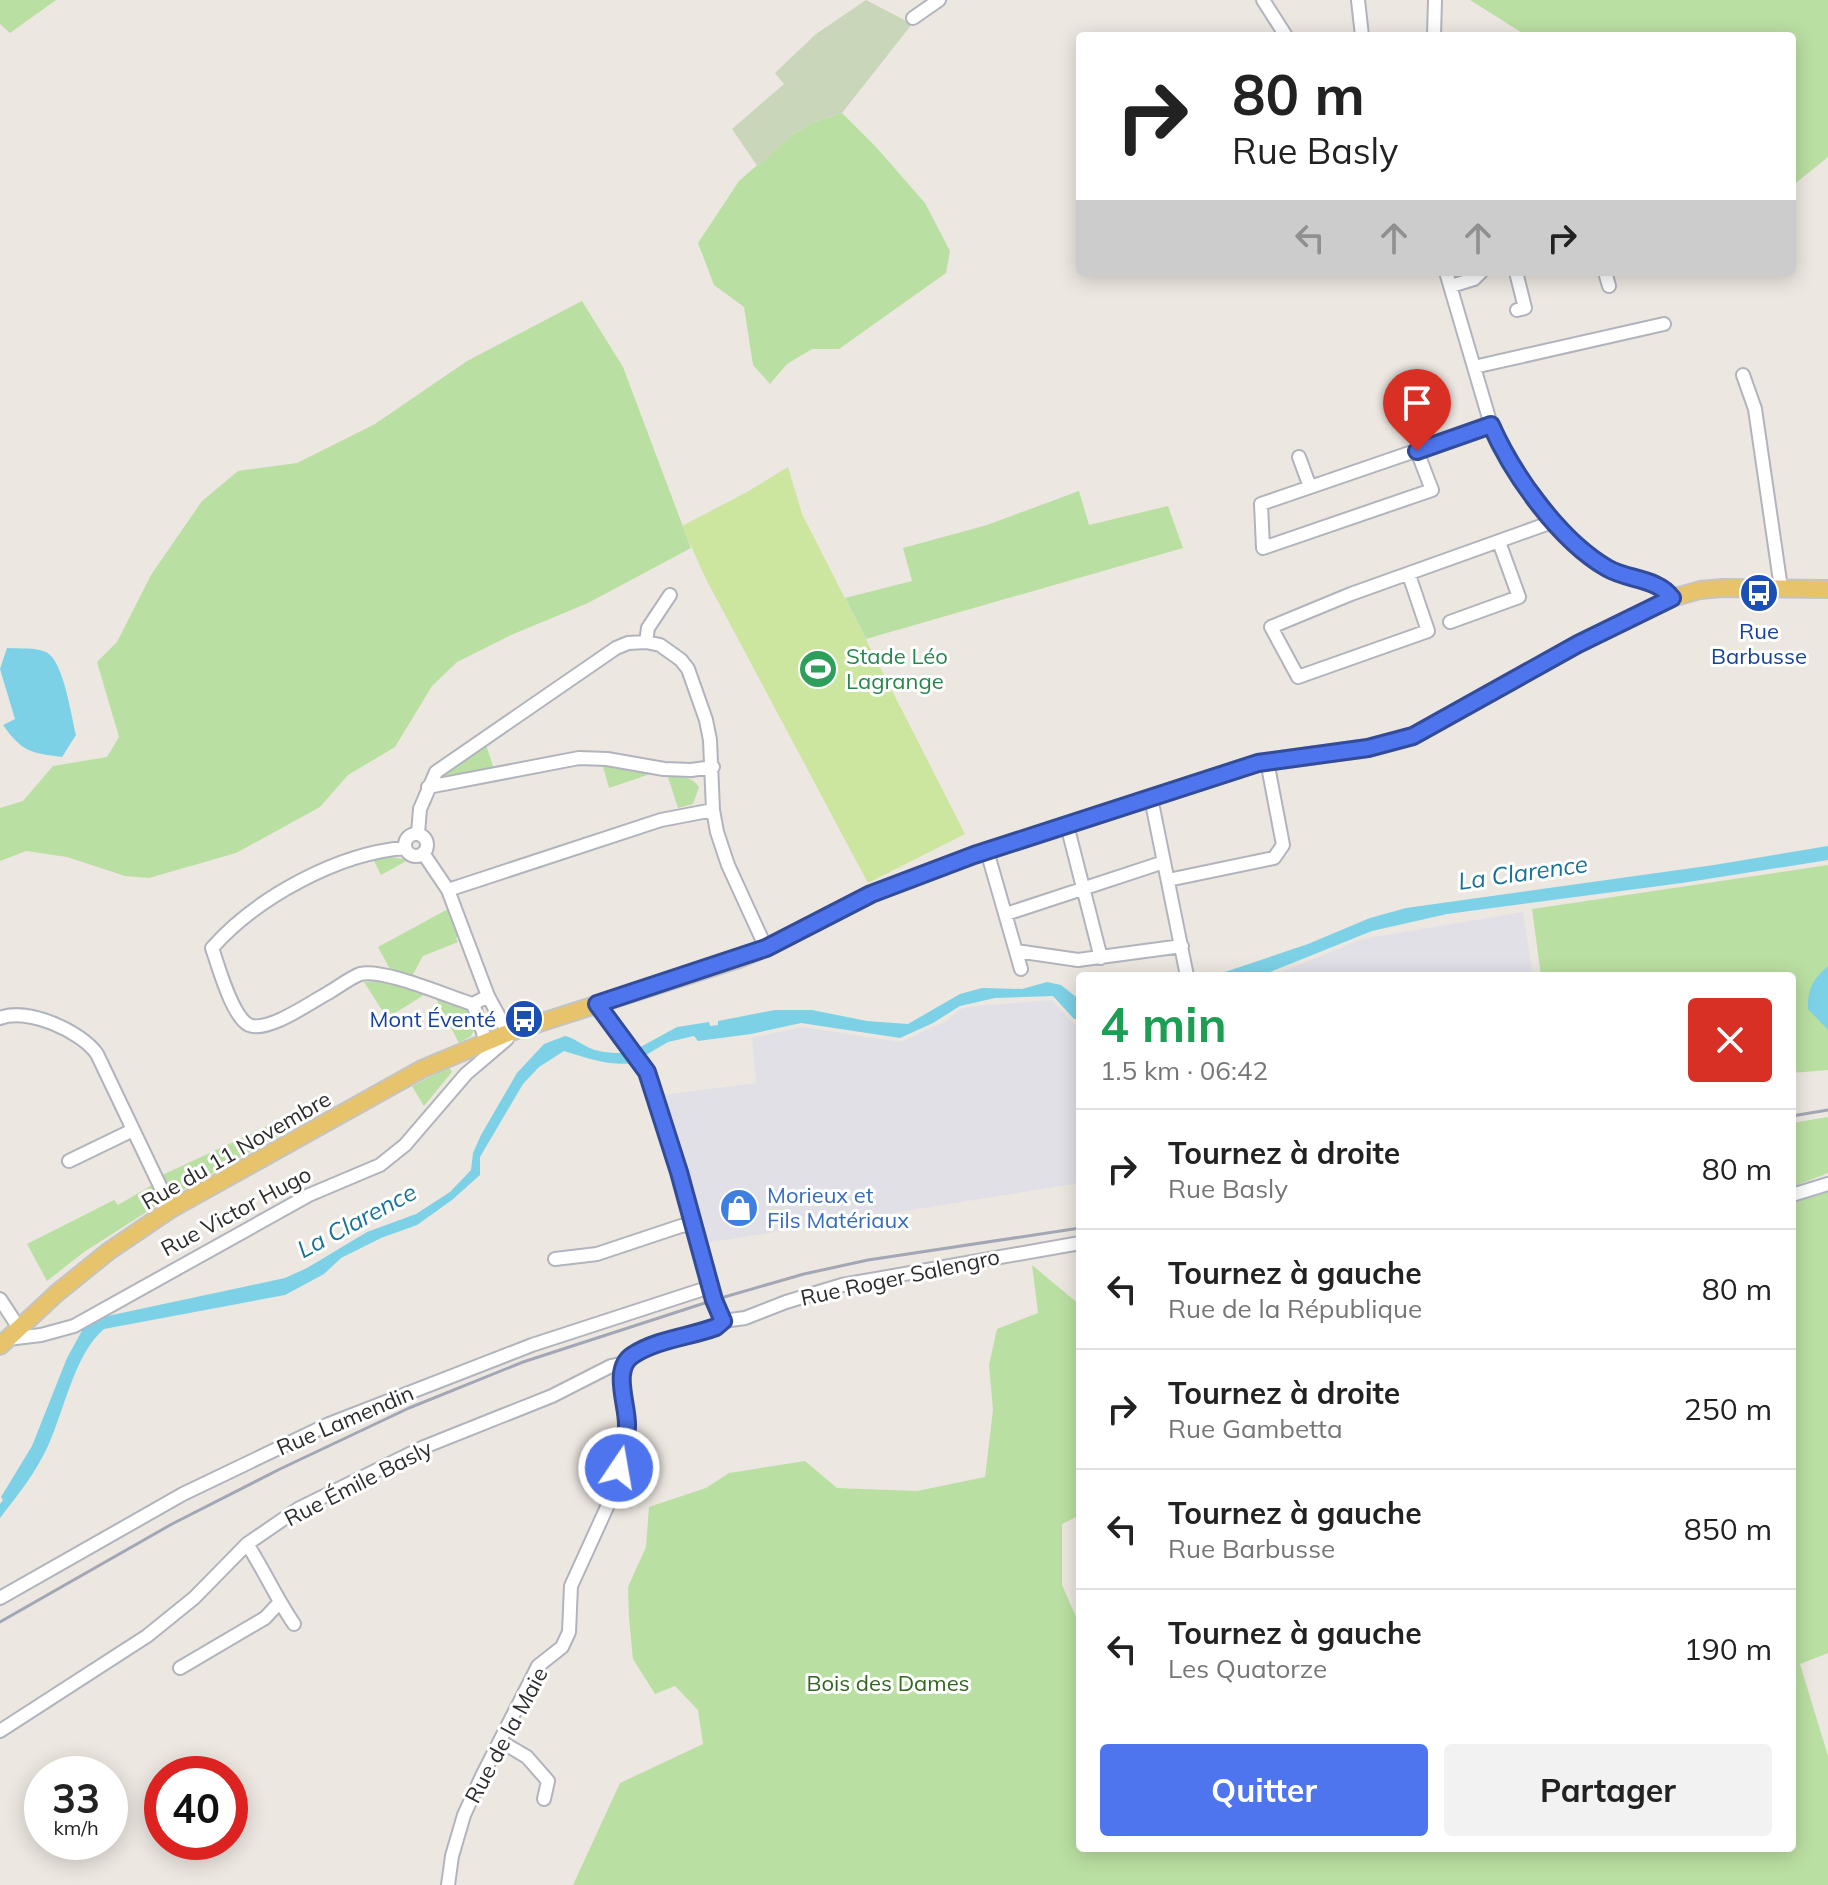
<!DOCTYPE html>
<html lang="fr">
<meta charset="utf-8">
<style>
:root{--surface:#fff;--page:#f2f2f2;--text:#222;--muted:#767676;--line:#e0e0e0;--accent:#4e75ed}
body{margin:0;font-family:Mulish,sans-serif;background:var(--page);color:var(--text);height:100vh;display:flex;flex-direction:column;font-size:30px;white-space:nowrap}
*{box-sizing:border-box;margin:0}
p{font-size:26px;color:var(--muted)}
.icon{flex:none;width:44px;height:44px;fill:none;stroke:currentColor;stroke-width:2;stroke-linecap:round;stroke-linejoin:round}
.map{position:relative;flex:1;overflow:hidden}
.drawer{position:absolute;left:1076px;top:972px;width:720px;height:880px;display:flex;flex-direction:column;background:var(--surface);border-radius:8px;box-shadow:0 4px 20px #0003}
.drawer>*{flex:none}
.hud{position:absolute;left:1076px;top:32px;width:720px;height:244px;border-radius:8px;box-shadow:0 4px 20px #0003;background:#fff;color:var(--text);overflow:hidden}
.speed{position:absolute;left:24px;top:1756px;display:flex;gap:16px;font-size:40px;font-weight:700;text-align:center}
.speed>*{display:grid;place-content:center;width:104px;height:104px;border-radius:50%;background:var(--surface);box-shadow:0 4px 20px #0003;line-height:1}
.speed small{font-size:20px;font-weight:400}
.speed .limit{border:12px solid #d22;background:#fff;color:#111}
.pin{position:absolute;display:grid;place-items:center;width:68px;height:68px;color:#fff;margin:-82px -34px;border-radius:50% 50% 50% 0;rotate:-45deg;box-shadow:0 0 8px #0007}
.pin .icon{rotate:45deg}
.me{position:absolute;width:88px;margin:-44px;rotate:12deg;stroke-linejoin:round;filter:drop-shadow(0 0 6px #0008)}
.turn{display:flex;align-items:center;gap:28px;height:168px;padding:0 24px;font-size:36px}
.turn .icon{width:104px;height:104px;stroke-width:2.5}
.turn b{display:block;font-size:56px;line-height:68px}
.lanes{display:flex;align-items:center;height:76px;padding:0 24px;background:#0003;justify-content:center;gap:40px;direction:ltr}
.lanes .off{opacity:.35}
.round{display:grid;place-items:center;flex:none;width:84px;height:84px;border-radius:8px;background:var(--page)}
.overview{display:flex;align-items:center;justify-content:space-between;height:136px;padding:0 24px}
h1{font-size:48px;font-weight:700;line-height:60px;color:#1e9e55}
.action{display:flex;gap:16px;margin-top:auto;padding:16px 24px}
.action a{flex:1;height:92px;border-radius:8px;background:var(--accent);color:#fff;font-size:32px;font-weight:700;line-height:92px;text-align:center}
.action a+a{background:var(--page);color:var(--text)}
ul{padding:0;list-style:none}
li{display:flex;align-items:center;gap:24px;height:120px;padding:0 24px;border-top:2px solid var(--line)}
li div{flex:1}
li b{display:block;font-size:30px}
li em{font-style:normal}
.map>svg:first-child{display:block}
.industrial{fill:#e2e0e7}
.green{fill:#badfa2}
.cemetery{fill:#c9d6b9}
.pitch{fill:#cce59f}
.water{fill:#7dd1e6}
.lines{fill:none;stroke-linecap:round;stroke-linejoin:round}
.minor-casing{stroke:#b1b4bc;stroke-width:16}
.major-casing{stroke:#c4c4c4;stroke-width:20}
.minor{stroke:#fff;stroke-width:12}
.major{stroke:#e7c36c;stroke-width:16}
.rail{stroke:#a3a7b5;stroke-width:3}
.route-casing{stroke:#334c9a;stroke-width:20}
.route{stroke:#4e75ed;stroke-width:14}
.labels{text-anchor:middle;stroke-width:6;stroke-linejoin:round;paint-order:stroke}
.transit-label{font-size:22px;fill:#164399;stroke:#fff}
.leisure-label{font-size:22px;fill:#27864d;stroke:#fff;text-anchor:start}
.street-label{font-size:22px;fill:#2d2d2d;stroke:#fff}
.shop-label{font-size:22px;fill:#366cbe;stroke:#fff;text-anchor:start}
.park-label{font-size:22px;fill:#336621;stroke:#fff}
.water-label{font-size:24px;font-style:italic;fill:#187296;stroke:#fff}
</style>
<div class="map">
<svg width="1828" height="1885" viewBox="0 0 1828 1885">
<rect width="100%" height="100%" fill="#ede7e1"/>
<path class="industrial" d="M1523 912 1533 976H1272L1362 939Z
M1052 1000 1074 1024H1080V1183L706 1243 662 1095 756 1083 752 1038 802 1027 901 1042 946 1021 960 1009 975 1006Z"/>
<path class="green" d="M0 0H56L10 33 0 24Z
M1470 0H1828V157L1792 186V36H1527Z
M842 113 876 147 925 203 950 251 946 273 839 349H812L787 364 770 384 753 365 744 307 714 285 698 243 739 181 792 135 814 122Z
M582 301 623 367 691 548 588 603 511 635 457 662 432 686 395 747 348 775 320 807 236 853 149 878 125 876 67 857 26 851 0 861V808L23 801 53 766 107 757 119 737 97 662 117 642 151 575 202 501 238 471 297 463 375 424 467 361Z
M1079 491 1089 525 1168 506 1183 548 866 639 845 598 912 581 903 548 987 525Z
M485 742 494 769 444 777 442 774Z
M602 763 656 772 609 788Z
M667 774C679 776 691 776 699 787L693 804 678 808Z
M386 856 408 860 381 875 373 859Z
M1828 865V1070L1792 1073V976H1541L1532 909Z
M448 909 460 936 456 938 458 942 423 956 411 978 391 971 378 947Z
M382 981 424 995 387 1018 364 982Z
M436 999C450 1003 466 1005 474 1019L471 1020 472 1027 475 1028 471 1036 459 1043Z
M449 1067 452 1072 424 1106 412 1086Z
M1828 1117V1173L1792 1187V1123Z
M272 1124 278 1136 176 1194 167 1190 160 1176Z
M154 1184 162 1202 84 1252 47 1281 27 1244 114 1200 118 1205Z
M1828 1184V1653L1800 1664 1828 1756V1885H573L620 1783 703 1744 698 1710 675 1686 655 1694 633 1659 629 1618 628 1587 646 1547 649 1507 706 1488 729 1473 805 1461 837 1488 917 1491 985 1477 993 1410 989 1365 997 1329 1038 1313 1032 1265 1080 1305V1515L1062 1524V1585L1080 1626V1848H1792V1195Z"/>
<path class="cemetery" d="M866 0 912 24 842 113 814 122 792 135 758 167 732 129 784 84 775 73 816 34Z"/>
<path class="pitch" d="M788 467 802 514 965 834 868 883 706 579 682 526 747 492Z"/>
<path class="water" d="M7 648C19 649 35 647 46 652 64 661 71 716 76 735L62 757C31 753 22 752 3 725L15 719 0 669Z
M1828 846V860L1682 883 1447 914 1372 931 1260 976H1213L1308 944 1370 918 1406 908 1714 865Z
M1828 966V1030L1808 1009C1807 990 1813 979 1828 966Z
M1047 982 1061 985 1080 1000V1019H1074L1053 996 995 998 960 1006 933 1023 900 1038 801 1023 751 1034 698 1041 694 1036 668 1042 641 1058 635 1050 677 1027 709 1022 710 1026 718 1025V1021L775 1010H812L867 1021 908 1024 960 994 982 988 1022 989Z
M565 1036C574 1038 576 1041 584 1045 597 1053 611 1053 626 1053L636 1063C608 1066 590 1059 564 1051L539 1067 523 1084 480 1157V1175L452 1200 417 1225 381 1238 341 1258 324 1274 285 1295 104 1329C75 1353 64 1411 48 1446 36 1472 18 1495 0 1518V1504L3 1500 1 1497 32 1446 67 1358 84 1327 98 1318 285 1278 307 1268 367 1232 416 1214 450 1192 471 1170 473 1153 481 1135 517 1073 544 1044Z"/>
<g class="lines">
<defs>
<path id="minor" d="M1263 0 1286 36
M1358 0 1362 36
M913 18 939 0
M1434 36 1435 0
M1446 272 1491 425 1525 483 1568 538 1607 568 1664 589 1672 598
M1516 272 1525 308 1517 310
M1605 272 1609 286
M1451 286 1474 279 1481 272
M1474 367 1664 324
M1743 375 1755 409 1781 588
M1410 418 1421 449
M1417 451 1432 490 1263 548 1261 504 1491 425
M1299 457 1310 487
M1409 575 1428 631 1298 677 1271 627 1351 594 1555 521
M1450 622 1519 597 1499 542
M646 642 648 628 670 595
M428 787 579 758 607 759 664 769 691 770 713 767
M1151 798 1187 976
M1067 825 1101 958
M418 833 420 809 436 772 616 648 628 643 646 642 660 645 681 660 688 669 706 720 710 740 713 810 717 832 728 865 766 948
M405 845a11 11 0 1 1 22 0a11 11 0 1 1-22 0Z
M405 848C338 853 256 898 212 948 218 965 232 1017 249 1025 268 1033 311 1002 328 993 338 987 350 978 360 974 384 968 448 997 473 1004L488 996
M987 851 1021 969
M1168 880 1274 858 1283 845 1267 761
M448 890 661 820 713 810
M1006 914 1164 862
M1016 951 1078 960 1182 946
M473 1004 486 1041
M597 1004 647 1072 679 1172 714 1300 723 1321
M0 1018C27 1007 81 1031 97 1054L171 1209
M69 1161 133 1130
M1792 1195 1828 1184
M555 1259 597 1254 681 1226 693 1224
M0 1299 19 1328
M723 1321 745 1318 786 1302 842 1285 1080 1243
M7 1339 41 1335 74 1326 309 1195 380 1165 405 1145 466 1074 507 1039 508 1033 488 996 448 890 423 853
M625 1363C645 1339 688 1337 716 1327L723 1321
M247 1544C264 1570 276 1598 294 1624
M0 1598 183 1494 329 1424 532 1345 710 1287
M180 1668 265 1618 279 1603
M0 1731 147 1636 194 1598 247 1544 298 1509 424 1447 552 1396 611 1366 625 1363
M500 1741 527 1757 548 1781 544 1799
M448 1885 452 1856 464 1815 482 1776 538 1666 562 1647 569 1632 571 1586 607 1507 626 1440 627 1420 622 1380 625 1363"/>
<path id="major" d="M0 1346 57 1293 109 1251 171 1209 422 1069 508 1033 739 959 766 948 871 894 974 855 1258 763 1368 748 1413 736 1578 644 1672 598 1700 590 1722 588 1828 589"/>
</defs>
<use href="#minor" class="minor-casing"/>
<use href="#major" class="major-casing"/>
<use href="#minor" class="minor"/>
<use href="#major" class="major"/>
<path class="rail" d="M1792 1116 1828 1110
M0 1622 172 1524 280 1469 409 1408 523 1362 714 1300 804 1274 868 1260 1080 1228"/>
</g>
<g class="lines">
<defs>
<path id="route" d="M619 1468C622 1454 627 1440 627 1426 628 1405 611 1369 633 1355 658 1339 689 1337 716 1327L723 1321 714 1300 679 1172 647 1072 597 1004 766 948 871 894 974 855 1258 763 1368 748 1413 736 1578 644 1672 598C1658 578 1627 580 1607 568 1559 540 1513 475 1491 425L1417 451"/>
</defs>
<use href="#route" class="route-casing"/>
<use href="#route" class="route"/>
</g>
<defs>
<symbol id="bus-disc" viewBox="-11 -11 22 22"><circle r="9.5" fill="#1a4fb4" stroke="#fff"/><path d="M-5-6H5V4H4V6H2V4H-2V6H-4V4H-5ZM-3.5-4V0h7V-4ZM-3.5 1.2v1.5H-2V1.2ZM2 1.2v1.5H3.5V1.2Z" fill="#fff"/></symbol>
<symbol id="stadium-disc" viewBox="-11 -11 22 22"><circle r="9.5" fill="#2e9e5b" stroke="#fff"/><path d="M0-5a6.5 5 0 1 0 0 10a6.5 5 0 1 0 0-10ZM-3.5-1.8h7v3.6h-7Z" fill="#fff"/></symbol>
<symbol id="shop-disc" viewBox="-11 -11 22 22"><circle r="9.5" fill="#3f7fe0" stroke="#fff"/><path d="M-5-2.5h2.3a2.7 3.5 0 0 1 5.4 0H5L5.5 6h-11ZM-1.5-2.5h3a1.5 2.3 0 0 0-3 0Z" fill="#fff"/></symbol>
</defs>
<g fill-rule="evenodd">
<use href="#bus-disc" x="1737" y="571" width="44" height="44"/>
<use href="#stadium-disc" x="796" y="647" width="44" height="44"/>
<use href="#bus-disc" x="502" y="997" width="44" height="44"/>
<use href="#shop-disc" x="717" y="1186" width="44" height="44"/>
</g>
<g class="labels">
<g class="transit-label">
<text x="1759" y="639">Rue<tspan x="1759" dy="25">Barbusse</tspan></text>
<text x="496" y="1027" text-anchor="end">Mont Éventé</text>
</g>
<g class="leisure-label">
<text x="846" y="664">Stade Léo<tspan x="846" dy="25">Lagrange</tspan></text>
</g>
<g class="street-label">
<text transform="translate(236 1150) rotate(-30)" y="8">Rue du 11 Novembre</text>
<text transform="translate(236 1211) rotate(-28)" y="8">Rue Victor Hugo</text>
<text transform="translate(900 1277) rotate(-12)" y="8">Rue Roger Salengro</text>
<text transform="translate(345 1420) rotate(-23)" y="8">Rue Lamendin</text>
<text transform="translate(358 1483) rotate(-27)" y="8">Rue Émile Basly</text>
<text transform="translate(506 1735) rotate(-62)" y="8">Rue de la Maie</text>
</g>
<g class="shop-label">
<text x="767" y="1203">Morieux et<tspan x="767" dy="25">Fils Matériaux</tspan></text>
</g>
<g class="park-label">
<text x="888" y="1691">Bois des Dames</text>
</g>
<g class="water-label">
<text transform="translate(1523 873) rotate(-8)" y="8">La Clarence</text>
<text transform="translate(357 1221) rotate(-28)" y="8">La Clarence</text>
</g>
</g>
</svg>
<div class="speed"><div>33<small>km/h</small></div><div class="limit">40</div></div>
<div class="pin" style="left:1417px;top:451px;background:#d93025"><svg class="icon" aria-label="arrive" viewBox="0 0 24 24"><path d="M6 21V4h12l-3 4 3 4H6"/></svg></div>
<svg class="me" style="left:619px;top:1468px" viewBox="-20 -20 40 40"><circle r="17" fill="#4e75ed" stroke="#fff" stroke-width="3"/><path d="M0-11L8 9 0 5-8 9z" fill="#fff"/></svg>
<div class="hud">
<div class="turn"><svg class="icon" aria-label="right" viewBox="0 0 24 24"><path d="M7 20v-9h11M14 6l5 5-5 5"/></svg><div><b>80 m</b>Rue Basly</div></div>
<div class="lanes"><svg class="icon off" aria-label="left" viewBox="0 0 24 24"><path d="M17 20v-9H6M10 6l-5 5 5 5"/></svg><svg class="icon off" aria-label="ahead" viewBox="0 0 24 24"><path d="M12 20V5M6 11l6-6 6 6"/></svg><svg class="icon off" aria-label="ahead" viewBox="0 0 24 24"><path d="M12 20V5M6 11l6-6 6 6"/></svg><svg class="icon" aria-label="right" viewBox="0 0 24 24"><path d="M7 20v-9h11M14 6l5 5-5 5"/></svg></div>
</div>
<section class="drawer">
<div class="overview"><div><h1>4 min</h1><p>1.5 km · 06:42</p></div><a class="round" style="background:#d93025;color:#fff"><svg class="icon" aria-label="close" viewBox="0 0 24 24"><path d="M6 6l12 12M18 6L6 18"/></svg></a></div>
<ul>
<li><svg class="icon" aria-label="right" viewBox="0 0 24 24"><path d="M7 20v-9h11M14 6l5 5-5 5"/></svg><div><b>Tournez à droite</b><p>Rue Basly</p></div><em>80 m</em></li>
<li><svg class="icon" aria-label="left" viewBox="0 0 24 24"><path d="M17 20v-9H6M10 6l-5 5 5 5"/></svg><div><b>Tournez à gauche</b><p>Rue de la République</p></div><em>80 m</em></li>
<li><svg class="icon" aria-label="right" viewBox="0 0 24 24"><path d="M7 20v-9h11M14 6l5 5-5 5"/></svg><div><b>Tournez à droite</b><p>Rue Gambetta</p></div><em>250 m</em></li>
<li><svg class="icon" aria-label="left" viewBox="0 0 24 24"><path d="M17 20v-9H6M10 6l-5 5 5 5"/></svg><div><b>Tournez à gauche</b><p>Rue Barbusse</p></div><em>850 m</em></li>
<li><svg class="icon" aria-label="left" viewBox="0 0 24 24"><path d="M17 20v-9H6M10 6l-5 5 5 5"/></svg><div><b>Tournez à gauche</b><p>Les Quatorze</p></div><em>190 m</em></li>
</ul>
<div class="action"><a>Quitter</a><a>Partager</a></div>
</section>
</div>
